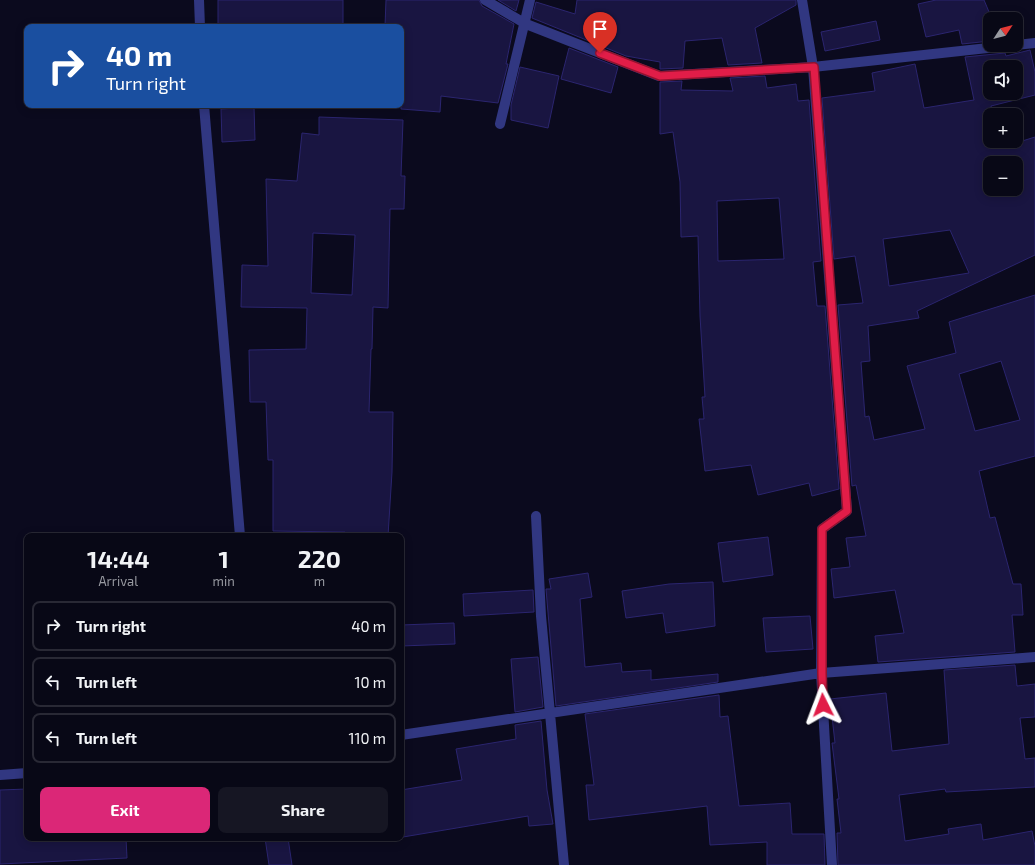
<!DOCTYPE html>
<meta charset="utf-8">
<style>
:root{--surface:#080816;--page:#161623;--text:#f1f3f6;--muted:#989aa1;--line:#292935;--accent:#db2777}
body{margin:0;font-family:"Exo 2",sans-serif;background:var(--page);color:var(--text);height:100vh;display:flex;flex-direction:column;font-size:15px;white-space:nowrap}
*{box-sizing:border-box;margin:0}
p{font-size:13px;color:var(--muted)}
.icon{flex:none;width:22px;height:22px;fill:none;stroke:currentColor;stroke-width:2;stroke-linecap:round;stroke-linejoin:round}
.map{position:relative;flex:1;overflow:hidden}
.details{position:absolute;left:24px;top:533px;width:380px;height:308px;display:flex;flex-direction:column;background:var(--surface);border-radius:8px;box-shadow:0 2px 10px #0003,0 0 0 1px var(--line)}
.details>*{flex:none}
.guide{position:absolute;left:24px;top:24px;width:380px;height:84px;border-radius:8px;box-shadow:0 2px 10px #0003,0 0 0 1px var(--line);background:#1a4fa0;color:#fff;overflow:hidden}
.needle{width:26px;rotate:54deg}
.buttons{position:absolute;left:983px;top:12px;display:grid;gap:8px}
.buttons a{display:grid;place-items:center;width:40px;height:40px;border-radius:8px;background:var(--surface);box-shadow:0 2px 10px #0003,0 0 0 1px var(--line);font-size:20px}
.pin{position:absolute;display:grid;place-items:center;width:34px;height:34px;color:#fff;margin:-41px -17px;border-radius:50% 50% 50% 0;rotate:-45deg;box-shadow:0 0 4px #0007}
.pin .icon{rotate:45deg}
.me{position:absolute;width:44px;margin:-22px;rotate:357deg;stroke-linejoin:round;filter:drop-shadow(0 0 3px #0008)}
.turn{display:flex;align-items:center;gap:14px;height:84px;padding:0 16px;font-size:18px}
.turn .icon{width:52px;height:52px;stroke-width:2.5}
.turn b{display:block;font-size:28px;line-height:34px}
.eta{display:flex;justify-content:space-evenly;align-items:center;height:68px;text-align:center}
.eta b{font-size:24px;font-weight:700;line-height:28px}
.primary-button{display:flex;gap:8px;margin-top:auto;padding:8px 16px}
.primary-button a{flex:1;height:46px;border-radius:8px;background:var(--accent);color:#fff;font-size:16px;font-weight:700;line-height:46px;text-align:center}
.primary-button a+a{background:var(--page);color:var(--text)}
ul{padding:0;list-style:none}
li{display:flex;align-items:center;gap:12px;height:50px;margin:0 8px 6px;padding:0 8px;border:2px solid var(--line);border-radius:8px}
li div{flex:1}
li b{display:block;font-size:15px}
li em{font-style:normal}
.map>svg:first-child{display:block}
.building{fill:#191541;stroke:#2b256f;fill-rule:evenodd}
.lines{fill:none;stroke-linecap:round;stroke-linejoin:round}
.street{stroke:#313781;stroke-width:10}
.route-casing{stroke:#92132f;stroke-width:10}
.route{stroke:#e11d48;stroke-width:7}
</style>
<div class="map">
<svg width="1035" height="865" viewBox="0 0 1035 865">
<rect width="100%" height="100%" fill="#0b0a1e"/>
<path class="building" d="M218 0H343V27H218Z
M386 0H479L482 6 514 24 506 64H508L498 103 441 96 440 112 401 109V27L385 26Z
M498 0H519L516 11Z
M577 0H796V5L755 28 762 63 728 65 722 38 685 41 683 68 660 69V62L626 56 532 18 536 2 575 14Z
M936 0H984L992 19H990V41L962 44 959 30 926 37 918 4Z
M876 21 880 40 825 51 821 32Z
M569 48 618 67 611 93 561 79Z
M1030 50 1035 72V95L991 106 993 115H990V141H998L1000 148 1035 137V255L917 311 919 318 868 326 870 361 861 362 865 417 869 416 874 440 925 429 907 366 956 353 949 322 1035 295V456L979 471 990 518 995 517 1013 584H1021L1023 615H1012L1015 652 878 662 875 636 904 633 895 590 834 598 831 569 850 567 846 538 866 536 856 485 852 486 838 305 863 303 855 256 834 259 822 98 875 91 872 73 915 64 924 108 974 100 965 57 1005 53 1006 56ZM990 67H1016V93H990ZM990 163H1016V189H990ZM950 230 969 273 889 286 883 239ZM1001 361 1020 420 975 431 959 374Z
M520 67 559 76 548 128 511 120V105Z
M765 76 767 88 796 84 798 101 809 100 821 261 813 262 817 306H825L839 489 812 496 809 483 758 495 751 465 705 471 699 419H704L702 397H705L700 316 698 236 681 237 680 182 673 132 660 134V82L682 81 681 90 733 91 730 78ZM779 198 784 259 718 261 717 201Z
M254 107 255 140 222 142 221 109Z
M319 117 403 120 401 176H405L404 209H390L388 308 373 307 372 349H371L369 412H393L392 472 388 536H344L345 532 273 531V460H268L266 402H250L249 350 306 349 307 308 241 307 242 265 268 266 266 179 297 181 302 133 319 135ZM313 233 355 235 352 295 311 293Z
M768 537 773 575 723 582 718 543Z
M588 573 592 597 580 599 585 667 621 663 622 672 651 670V680L718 674V682L556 706 546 589H551L549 579Z
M713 582 715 626 666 633 663 613 626 618 622 591 669 584Z
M533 590 534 612 464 616 463 594Z
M810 616 813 649 766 652 763 618Z
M454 623 455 644 401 646V625Z
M538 657 543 707 515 712 511 659Z
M1015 665 1017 686 1035 684V717L1020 718 1025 759 1035 758V787L946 792 945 789 899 795 905 841 949 834 948 829 981 824 983 840 1032 831 1035 846V865H838L837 833H841L837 799H839L832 743H835L830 699 886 693 892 751 949 744 944 670Z
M719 695 720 717 728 716 739 806 790 803 792 834H824L825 865H767V842L710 845 707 806 589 820 586 785H594L585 714Z
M541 721 547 790 553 824 529 826 528 816 403 837 401 836V790L462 780 456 749 516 739 515 725Z
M27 789V838H126L127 858 0 864V790Z
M265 838H288L292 865H269Z"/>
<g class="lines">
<path class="street" d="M199 0 200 27
M485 0 526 24 659 76 813 67 1035 43
M802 0 813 67 847 511 822 529 821 673 832 865
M204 105 240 536
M500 124 530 0
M536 516 541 616 564 865
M401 735 821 673 1035 657
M0 775 27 773"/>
</g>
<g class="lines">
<defs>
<path id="route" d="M600 53 660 76 814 67 847 511 822 529V673L823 705"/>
</defs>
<use href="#route" class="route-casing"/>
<use href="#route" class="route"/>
</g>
</svg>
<div class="buttons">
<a><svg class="needle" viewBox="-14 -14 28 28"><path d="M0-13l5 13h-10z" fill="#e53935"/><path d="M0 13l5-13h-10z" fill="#989aa1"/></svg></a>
<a><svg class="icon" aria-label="sound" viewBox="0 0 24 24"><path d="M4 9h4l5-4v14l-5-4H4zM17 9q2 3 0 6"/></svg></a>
<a>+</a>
<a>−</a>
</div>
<div class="pin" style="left:600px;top:53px;background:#d93025"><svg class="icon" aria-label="arrive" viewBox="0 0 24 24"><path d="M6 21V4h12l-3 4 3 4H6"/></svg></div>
<svg class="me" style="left:823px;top:705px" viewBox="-20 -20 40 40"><path d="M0-17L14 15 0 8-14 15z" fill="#e11d48" stroke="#fff" stroke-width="4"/></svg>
<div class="guide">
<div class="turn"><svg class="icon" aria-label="right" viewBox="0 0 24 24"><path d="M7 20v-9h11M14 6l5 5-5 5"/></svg><div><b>40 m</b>Turn right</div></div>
</div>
<section class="details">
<div class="eta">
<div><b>14:44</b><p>Arrival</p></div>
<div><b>1</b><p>min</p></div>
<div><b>220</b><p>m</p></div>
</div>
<ul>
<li><svg class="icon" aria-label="right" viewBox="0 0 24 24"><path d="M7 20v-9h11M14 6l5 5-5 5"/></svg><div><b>Turn right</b></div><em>40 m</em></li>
<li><svg class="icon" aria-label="left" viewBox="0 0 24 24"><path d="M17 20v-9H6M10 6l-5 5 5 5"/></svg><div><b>Turn left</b></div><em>10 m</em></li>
<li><svg class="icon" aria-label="left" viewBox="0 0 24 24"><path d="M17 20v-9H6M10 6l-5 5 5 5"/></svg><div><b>Turn left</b></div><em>110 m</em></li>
</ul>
<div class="primary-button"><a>Exit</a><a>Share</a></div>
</section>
</div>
